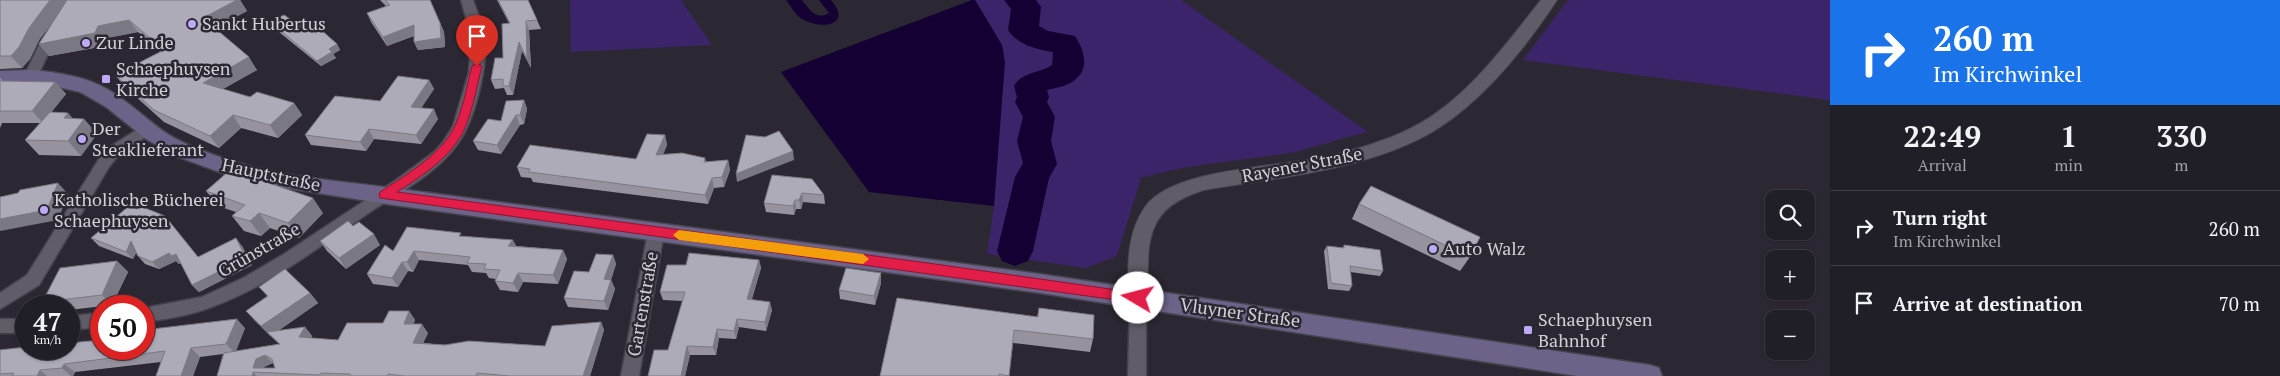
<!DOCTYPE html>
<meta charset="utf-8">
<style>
:root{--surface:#201e26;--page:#28272e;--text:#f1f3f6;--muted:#a2a2a7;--line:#3d3c43}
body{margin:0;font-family:"PT Serif",serif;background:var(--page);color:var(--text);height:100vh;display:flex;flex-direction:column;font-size:19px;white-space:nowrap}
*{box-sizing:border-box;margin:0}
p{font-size:16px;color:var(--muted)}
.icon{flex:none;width:28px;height:28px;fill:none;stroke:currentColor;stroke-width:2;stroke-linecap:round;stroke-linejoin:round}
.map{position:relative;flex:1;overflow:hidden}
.details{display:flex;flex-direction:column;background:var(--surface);width:450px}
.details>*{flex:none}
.top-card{background:#1a73e8;color:#fff;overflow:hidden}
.buttons{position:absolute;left:1765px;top:190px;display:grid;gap:10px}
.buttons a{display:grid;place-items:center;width:50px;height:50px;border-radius:10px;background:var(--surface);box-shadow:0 1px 4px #0004,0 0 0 1px var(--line);font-size:25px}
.speed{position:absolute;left:15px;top:295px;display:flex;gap:10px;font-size:25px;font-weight:700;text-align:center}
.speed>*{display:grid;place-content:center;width:65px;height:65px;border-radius:50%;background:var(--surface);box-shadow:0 1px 4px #0004,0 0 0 1px var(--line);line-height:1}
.speed small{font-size:12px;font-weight:400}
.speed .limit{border:8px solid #d22;background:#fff;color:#111}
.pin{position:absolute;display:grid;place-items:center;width:42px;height:42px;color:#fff;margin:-51px -21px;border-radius:50% 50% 50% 0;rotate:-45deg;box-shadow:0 0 5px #0007}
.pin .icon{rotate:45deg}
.me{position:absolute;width:55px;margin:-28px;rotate:278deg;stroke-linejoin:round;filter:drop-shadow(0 0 4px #0008)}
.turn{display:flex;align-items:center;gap:18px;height:105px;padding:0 20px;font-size:22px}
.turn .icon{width:65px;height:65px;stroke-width:2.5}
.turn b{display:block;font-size:35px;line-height:42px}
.eta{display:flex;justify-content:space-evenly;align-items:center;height:85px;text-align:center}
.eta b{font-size:30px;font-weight:800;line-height:35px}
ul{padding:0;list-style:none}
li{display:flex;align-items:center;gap:15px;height:75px;padding:0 20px;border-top:1px solid var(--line)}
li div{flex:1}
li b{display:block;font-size:19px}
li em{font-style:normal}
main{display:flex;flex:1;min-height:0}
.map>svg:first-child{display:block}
.green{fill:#3c246a}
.water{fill:#150033}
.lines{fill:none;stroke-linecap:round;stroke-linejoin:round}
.river{fill:#150033;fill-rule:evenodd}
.minor-casing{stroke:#44434c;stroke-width:3}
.tertiary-casing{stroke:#44434c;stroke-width:2}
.secondary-casing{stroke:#44434c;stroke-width:3}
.minor{fill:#605d69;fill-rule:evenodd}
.tertiary{fill:#605d69;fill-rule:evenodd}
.secondary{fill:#6d6288;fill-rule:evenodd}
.wall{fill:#96939f;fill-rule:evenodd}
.shaded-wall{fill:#7a7882}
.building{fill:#aeabb9;stroke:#7a7882;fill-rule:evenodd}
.route{fill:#e11d48;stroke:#92132f}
.slow{fill:#f59e0b}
.poi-dot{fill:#bda9f5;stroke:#2b2833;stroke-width:2}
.labels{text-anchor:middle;stroke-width:5;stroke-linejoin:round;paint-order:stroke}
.poi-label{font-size:18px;fill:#d1d0d7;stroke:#2b2833;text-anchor:start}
.street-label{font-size:18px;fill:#d1d0d7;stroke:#2b2833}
</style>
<main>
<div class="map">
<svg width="1830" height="376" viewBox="0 0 1830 376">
<rect width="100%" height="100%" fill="#2b2833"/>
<path class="green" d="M570 0H681L712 45 571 52Z
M975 0H1181L1368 132C1339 138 1311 150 1282 154 1234 162 1189 164 1141 178L1117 256 1086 268 987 254 994 206 1004 52 998 38Z
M1568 0H1830V100L1523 60Z"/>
<path class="water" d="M786 0H802C809 9 816 21 829 13L819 0H831C853 25 822 30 804 20 796 17 791 6 786 0Z
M972 0H975L1002 45 1005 62 994 206 869 192 781 72Z"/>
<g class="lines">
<path class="river" d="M1004 0H1036L1041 7 1039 26 1048 31 1075 36C1085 51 1091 72 1070 83 1063 87 1055 88 1047 90L1049 97 1047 102 1055 117 1051 141 1057 164 1049 178 1033 251 1028 261 1015 266 1002 261 997 251 1015 177 1023 163 1017 141 1023 117 1015 102 1017 97 1014 86C1023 71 1039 74 1052 65L1053 52C1036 49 1018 45 1008 30L1011 9Z"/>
<defs>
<path id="minor" d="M71 0H83L54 42 36 79H26L24 76 41 41Z
M461 0H473C477 12 483 24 485 36 488 64 476 115 461 139 440 172 402 191 370 212 320 246 271 285 214 306 192 315 168 319 144 322V308L202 297 245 277 284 254 396 180 434 152 443 142 453 126 469 72 471 36Z
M146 124 151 125 153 129 151 133 118 156 109 167 39 285 0 309V293L27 275 99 159 108 148Z
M656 226 662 228 664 232 639 376H621L648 232 650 228Z
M1138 291 1144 293 1146 298V376H1128L1130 298 1132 293Z
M101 313V327L69 330V316Z
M0 319H26V333H0Z"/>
<path id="tertiary" d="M1541 0H1557C1523 52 1472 115 1415 141 1349 172 1275 178 1204 190 1143 209 1148 242 1148 298L1145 304 1138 306 1131 304 1128 298C1128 267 1126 234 1145 207 1170 170 1270 167 1312 159 1344 153 1374 145 1403 132 1463 105 1501 50 1541 0Z"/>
<path id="secondary" d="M30 70C57 72 84 76 107 89 126 100 142 115 159 128 171 137 185 144 199 149 259 175 329 180 393 188L1040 274 1650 365 1659 368 1662 376H1577L1040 293 393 205 280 187 222 173 173 155 146 139 106 107 80 92 45 84 0 85V71Z"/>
</defs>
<use href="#minor" class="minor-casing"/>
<use href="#tertiary" class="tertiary-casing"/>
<use href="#secondary" class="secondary-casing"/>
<use href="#minor" class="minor"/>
<use href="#tertiary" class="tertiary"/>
<use href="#secondary" class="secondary"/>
</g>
<path class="wall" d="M0 0H240L247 11 215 28 257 70 223 89 250 97 294 103 302 115 278 138 241 128 219 148 164 122 125 87 115 75 160 52 138 32 107 38 105 46 49 56 39 44 53 22 39 40 30 59 22 68 0 69Z
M380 0H430L444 32 445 47 418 50 414 42V36L387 46 371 22 367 13 386 6Z
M497 0H528L537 20 541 29 529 30 531 68 522 51 513 95H507L504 88 495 89 491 80 503 58 509 23Z
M270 22 299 25 337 44 340 50 333 54 336 58 321 66 274 28Z
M0 78 3 81 55 82 66 94 51 112 68 113 73 119H84L97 134 81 156 39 155 25 140 40 123H2L0 128Z
M429 80 434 89 421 108 438 119 421 144 374 139 366 151 311 145 305 135 380 101Z
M524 100 527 109 524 124 520 125 501 154 478 150 473 141 501 121Z
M665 135 667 145 663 154 705 158 706 162 728 160 730 170 724 187 714 188 708 204 533 182 531 178 521 177 517 167 636 159Z
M772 175 824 195 825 204 803 202 801 209H796L794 215 766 212 764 203Z
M206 191 323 213 299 238 270 228 261 236 244 231 232 216 236 212 218 206Z
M1359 204 1470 257 1460 271 1352 219Z
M353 226 380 245 346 269 327 251 320 241Z
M464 237 516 246 563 250 567 259 558 284 523 282 518 292 500 290 495 281 496 279 489 278 486 273 472 272 468 265 419 260 413 272 408 271 398 287 373 284 367 274 393 251Z
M91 238 199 257 242 246 252 265 199 292 192 285 181 263 179 264 176 261 159 269 145 264 138 256 136 253 133 259 99 246Z
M1344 245 1383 271 1380 276 1350 272 1352 286 1349 291 1328 289 1324 251 1327 246 1343 248Z
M613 255 616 264 611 280 615 289 608 310 568 307 564 298 589 272Z
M759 260 761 268 752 299 772 310 766 331 739 327 736 339 719 338 716 355H690L685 376H648L668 350 683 301 663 300 660 292 686 265Z
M117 261 128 272 112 305 69 310V306H57L46 295Z
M881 283 875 305 840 299 839 290Z
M259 287 310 293 318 303 278 331 305 327 312 336 311 338 338 340 383 323 409 311 415 320 413 324 428 333 423 343 445 345 545 346 601 322 604 330 590 376H217L223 354 200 357 193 376H156L161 362 75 372 73 376H0V350L245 328 236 351 279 344 255 321 246 311 267 296ZM273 363 275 368H264V367Z
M1039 308 1093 339 1090 352 1013 343 1009 376H880L1037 317Z"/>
<path class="shaded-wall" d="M50 0H70L39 40 30 59 22 68 11 56 29 28Z
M237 0H240L247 11 211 30 203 18Z
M430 0 444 32 445 47 418 50 414 42Z
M129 20 138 32 107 38 105 46 49 56 39 44 98 26Z
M526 21 529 30 531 68 527 59Z
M414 25 418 34 387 46 383 37Z
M519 42 522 51 513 95 509 86Z
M337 44 340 50 333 54 336 58 321 66 317 61 329 49Z
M249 57 257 70 212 95 203 83Z
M429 80 434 89 416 116 411 107Z
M55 82 66 94 43 123 32 111Z
M524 100 527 109 524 124 520 115Z
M294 103 302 115 278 138 270 125Z
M434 109 438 119 421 144 416 135Z
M68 113 79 126 84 119 97 134 81 156 68 141 64 118Z
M233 115 241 128 219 148 210 136Z
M516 115 520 125 501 154 497 145Z
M369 129 374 139 366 151 360 142Z
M665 135 667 145 659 165 656 155Z
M793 151 794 160 737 182 736 174Z
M728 160 730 170 724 187 722 177Z
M712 178 714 188 708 204 705 195Z
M58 183 68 194 58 220 0 231V219Z
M802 193 803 202 801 209 799 200Z
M313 198 323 213 299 238 288 223Z
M795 200 796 209 794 215 793 206Z
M259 213 270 228 261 236 250 221Z
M374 234 380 245 346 269 339 258Z
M236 238 242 246 252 265 199 292 192 285Z
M513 240 518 249 508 246Z
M131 241 138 249 133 259 126 252Z
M563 250 567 259 558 284 553 275Z
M414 251 419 260 413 272 407 262Z
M169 253 176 254 183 261 179 264 176 261 159 269 152 262Z
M613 255 616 264 608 289 604 279Z
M759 260 761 268 749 307 747 299Z
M117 261 128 272 112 305 102 295Z
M402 262 408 271 398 287 392 278Z
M518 273 523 282 518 292 513 283Z
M881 273V283L875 305 874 296Z
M611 280 615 289 608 310 604 301Z
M310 293 318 303 270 336 261 326Z
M770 302 772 310 766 331 765 322Z
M409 311 415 320 410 333 404 324Z
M237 319 245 328 235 353 226 344Z
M737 319 739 327 736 339 734 331Z
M601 322 604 330 590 376H583Z
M422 324 428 333 419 352 413 343Z
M305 327 312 336 307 346 299 337Z
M717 329 719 338 716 355 713 347Z
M687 346 690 355 685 376H681Z
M191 348 200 357 193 376H181Z
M265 355 273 363 264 367 263 372 253 368 256 359Z
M64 364 75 372 73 376H71L62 368Z
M40 370 47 376H37Z
M253 372 257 376H252Z"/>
<path class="building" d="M0 0H50L29 28 19 47 11 56H0Z
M67 0H237L203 18 249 57 203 83 250 97 257 92 294 103 270 125 233 115 210 136 154 110 115 75 164 50 129 20 98 26 95 33 39 44Z
M385 0H430L440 23 441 38 414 42V25L383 37 367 13 390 5Z
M498 0H528L537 20 526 21 527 59 519 42 509 86H503V79L491 80 495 58H503L502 24 510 23Z
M284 15 299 25 310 20 337 44 329 49 332 52 317 61 270 22Z
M398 76 429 80 411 107 434 109 416 135 369 129 360 142 305 135 335 96 380 101Z
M0 81 55 82 32 111H0Z
M524 100 520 115H516L497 145 473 141 488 119 501 121 506 101Z
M50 112 68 113 64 118 84 119 68 141 25 140Z
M779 131 793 151 736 174 746 135 765 137Z
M647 134 665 135 656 155 682 153 705 158 704 162 728 160 722 177 712 178 705 195 529 172 530 169 517 167 530 145 636 159Z
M230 170 313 198 288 223 259 213 250 221 232 216 245 205 206 191Z
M772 175 812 179 824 195 802 193 799 200H795L793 206 764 203Z
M58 183 47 210 0 219V197L18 193 20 190Z
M1371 186 1480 237 1470 257 1359 204Z
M129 206 137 209 140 206 165 216 198 257 236 238 246 258 192 285 176 254 172 256 169 253 152 262 138 256 131 241 126 252 91 238Z
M348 221 353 226 359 222 374 234 339 258 320 241Z
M407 227 461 233 459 236 513 240 508 246 563 250 553 275 518 273 513 283 495 281 500 270 484 269 486 264 467 263 470 257 414 251 407 262H402L392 278 367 274 385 245 393 251Z
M1344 245 1380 250 1383 271 1350 266 1352 286 1331 283 1327 246 1344 248Z
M689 253 759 260 747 299 770 302 765 322 737 319 734 331 717 329 713 347 687 346 681 376H648L654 350H668L685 292H660L667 265H686Z
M596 254 613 255 604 279 611 280 604 301 564 298 574 271 589 272Z
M117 261 102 295 51 301 54 295H46L60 268Z
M846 268 881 273 874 296 839 290Z
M285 269 310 293 261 326 246 311 268 296 259 287Z
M897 298 1038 317 1039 308 1094 315 1093 339 1014 330 1009 376 999 374V376H880Z
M389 311H409L404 324H422L413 343 445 345 469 341 545 346 552 326 601 322 583 376H510L477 373 476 376H404L388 374V376H351L350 374 321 373 320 375 253 372 252 376H217L224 353 280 344 267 332 305 327 299 337 338 340 347 323H383ZM265 355 272 359 275 368H253L256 359Z
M237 319 226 344 191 348 181 376H156L165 351 64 364 62 368 40 370 37 376H12L14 373 0 374V350L26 347V349H69V343L101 340V349H144V330Z"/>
<path class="route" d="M477 63 482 66C476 89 472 116 461 136 447 160 419 178 397 192L935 264 1138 293 1142 295 1144 298 1142 302 1138 303 380 198 379 195 380 192C403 177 438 156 451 133 463 113 466 88 472 66Z"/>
<path class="slow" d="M679 230 863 254 869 259 863 264 679 240 673 235Z"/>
<g class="poi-dot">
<circle cx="192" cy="24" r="5"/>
<circle cx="86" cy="43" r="5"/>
<rect x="101" y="74" width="10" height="10" rx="2.5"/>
<circle cx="82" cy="139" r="5"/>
<circle cx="44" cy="210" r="5"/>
<circle cx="1433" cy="249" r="5"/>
<rect x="1523" y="325" width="10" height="10" rx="2.5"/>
</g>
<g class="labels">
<g class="poi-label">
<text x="202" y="30">Sankt Hubertus</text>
<text x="96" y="49">Zur Linde</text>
<text x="116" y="75">Schaephuysen<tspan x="116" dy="21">Kirche</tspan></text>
<text x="92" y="135">Der<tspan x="92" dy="21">Steaklieferant</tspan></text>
<text x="54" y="206">Katholische Bücherei<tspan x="54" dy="21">Schaephuysen</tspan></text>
<text x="1443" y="255">Auto Walz</text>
<text x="1538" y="326">Schaephuysen<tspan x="1538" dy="21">Bahnhof</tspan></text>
</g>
<g class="street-label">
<text transform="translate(1302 165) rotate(-11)" y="6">Rayener Straße</text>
<text transform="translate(271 175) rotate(12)" y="6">Hauptstraße</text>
<text transform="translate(259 250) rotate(-30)" y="6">Grünstraße</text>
<text transform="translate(643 304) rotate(-80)" y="6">Gartenstraße</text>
<text transform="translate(1240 313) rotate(8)" y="6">Vluyner Straße</text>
</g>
</g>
</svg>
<div class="buttons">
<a><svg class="icon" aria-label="search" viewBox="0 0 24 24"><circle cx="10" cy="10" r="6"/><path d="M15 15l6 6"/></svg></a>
<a>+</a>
<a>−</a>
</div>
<div class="speed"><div>47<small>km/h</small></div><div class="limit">50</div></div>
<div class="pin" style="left:477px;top:66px;background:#d93025"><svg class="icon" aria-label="arrive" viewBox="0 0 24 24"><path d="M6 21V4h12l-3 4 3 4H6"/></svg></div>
<svg class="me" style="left:1138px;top:298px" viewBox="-20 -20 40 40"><circle r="19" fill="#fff"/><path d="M0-13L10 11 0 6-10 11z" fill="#e11d48"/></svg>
</div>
<section class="details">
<div class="top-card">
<div class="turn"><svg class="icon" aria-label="right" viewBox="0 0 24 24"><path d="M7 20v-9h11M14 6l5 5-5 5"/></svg><div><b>260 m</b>Im Kirchwinkel</div></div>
</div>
<div class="eta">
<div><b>22:49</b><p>Arrival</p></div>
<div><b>1</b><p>min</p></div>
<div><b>330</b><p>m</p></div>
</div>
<ul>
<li><svg class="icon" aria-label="right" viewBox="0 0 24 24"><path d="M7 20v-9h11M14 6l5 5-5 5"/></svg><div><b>Turn right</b><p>Im Kirchwinkel</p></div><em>260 m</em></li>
<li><svg class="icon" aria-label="arrive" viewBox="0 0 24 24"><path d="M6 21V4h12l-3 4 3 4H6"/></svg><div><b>Arrive at destination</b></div><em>70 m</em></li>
</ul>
</section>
</main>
